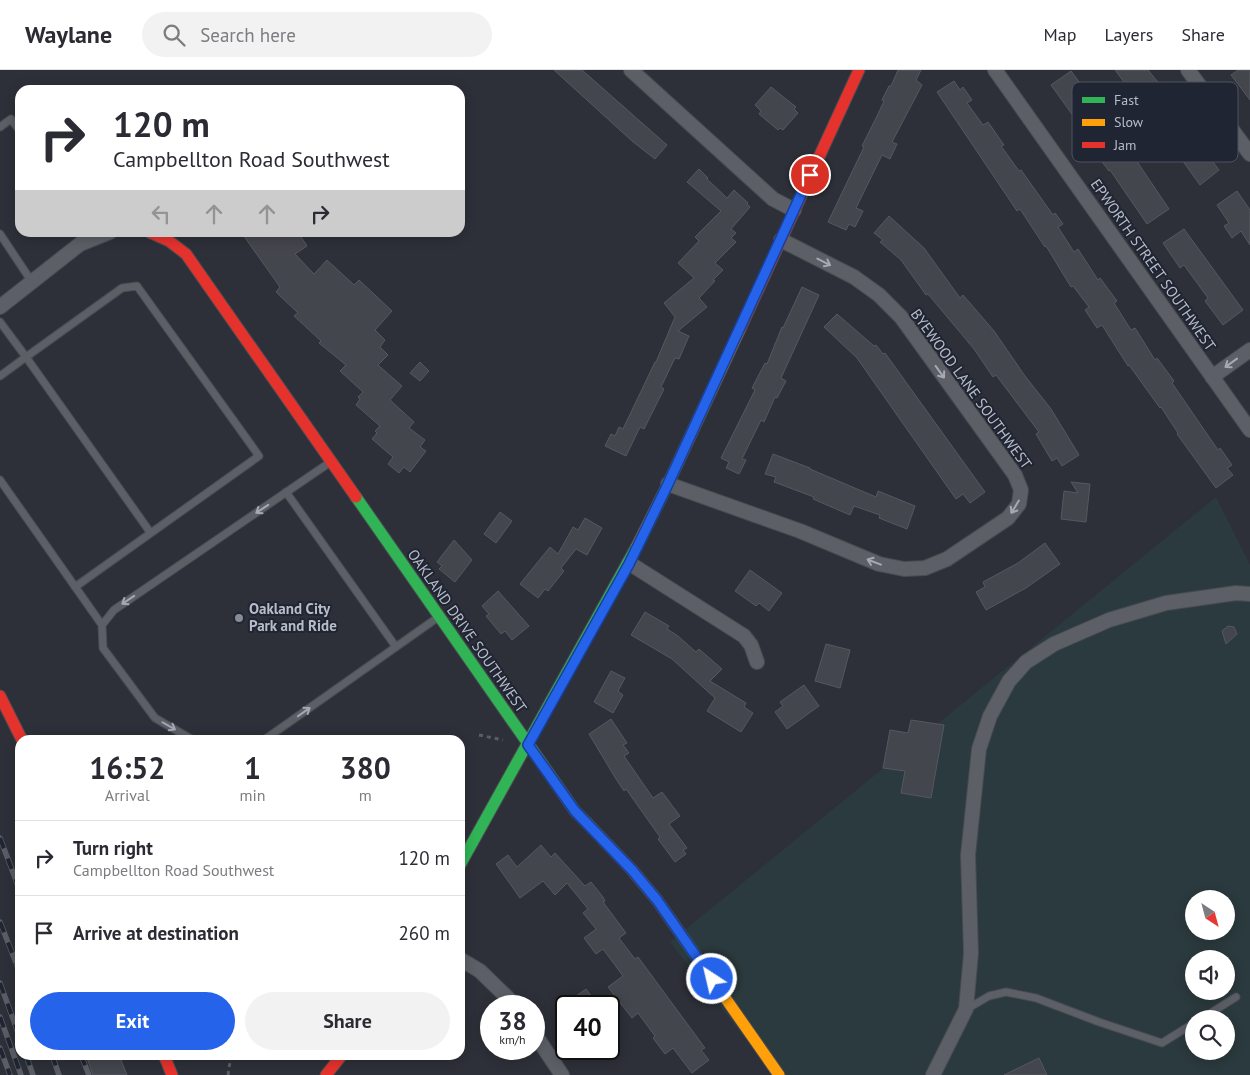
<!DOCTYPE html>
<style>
:root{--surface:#fff;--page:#f2f2f3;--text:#2b2b33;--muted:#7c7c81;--line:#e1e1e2;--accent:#2563eb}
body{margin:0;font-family:"PT Sans",sans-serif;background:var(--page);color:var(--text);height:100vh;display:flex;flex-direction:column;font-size:19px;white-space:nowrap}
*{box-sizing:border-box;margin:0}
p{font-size:16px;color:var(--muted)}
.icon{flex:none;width:28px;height:28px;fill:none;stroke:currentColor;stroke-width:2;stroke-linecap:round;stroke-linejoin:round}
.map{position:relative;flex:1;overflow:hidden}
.sheet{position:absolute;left:15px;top:665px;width:450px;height:325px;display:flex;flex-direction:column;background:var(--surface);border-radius:15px;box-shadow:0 2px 12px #0003}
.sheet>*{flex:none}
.hud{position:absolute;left:15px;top:15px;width:450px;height:152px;border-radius:15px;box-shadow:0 2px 12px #0003;background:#fff;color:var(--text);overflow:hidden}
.needle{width:32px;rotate:144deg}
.fabs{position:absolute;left:1185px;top:820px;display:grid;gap:10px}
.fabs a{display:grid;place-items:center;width:50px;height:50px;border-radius:50%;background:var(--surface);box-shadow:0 2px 12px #0003;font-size:25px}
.speed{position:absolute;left:480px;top:925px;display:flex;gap:10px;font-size:25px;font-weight:700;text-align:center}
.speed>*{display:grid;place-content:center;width:65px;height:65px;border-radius:50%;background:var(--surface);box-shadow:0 2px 12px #0003;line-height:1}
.speed small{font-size:12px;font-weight:400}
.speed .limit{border:2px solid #111;border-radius:8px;background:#fff;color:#111}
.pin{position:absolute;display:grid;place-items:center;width:42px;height:42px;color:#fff;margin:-21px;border:2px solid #fff;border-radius:50%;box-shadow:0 1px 5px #0007}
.me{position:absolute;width:55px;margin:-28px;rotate:325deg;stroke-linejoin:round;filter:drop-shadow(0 0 4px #0008)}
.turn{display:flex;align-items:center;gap:18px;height:105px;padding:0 15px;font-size:22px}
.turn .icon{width:65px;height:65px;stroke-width:2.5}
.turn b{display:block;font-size:35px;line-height:42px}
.lanes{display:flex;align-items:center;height:48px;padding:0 15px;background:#0003;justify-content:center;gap:25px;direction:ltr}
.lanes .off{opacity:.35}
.eta{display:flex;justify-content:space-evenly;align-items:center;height:85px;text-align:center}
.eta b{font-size:30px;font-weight:600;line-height:35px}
.button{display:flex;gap:10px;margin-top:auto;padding:10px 15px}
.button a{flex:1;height:58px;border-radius:30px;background:var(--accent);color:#fff;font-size:20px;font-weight:600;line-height:58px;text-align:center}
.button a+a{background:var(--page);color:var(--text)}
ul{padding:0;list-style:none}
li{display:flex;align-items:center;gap:15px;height:75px;padding:0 15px;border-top:1px solid var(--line)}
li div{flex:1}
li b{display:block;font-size:19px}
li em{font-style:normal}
header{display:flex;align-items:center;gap:30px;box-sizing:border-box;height:70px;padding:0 25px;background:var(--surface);border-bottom:1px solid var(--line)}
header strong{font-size:24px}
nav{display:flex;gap:28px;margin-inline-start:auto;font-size:18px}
.search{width:350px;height:45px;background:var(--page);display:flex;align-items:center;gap:12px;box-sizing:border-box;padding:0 18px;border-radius:28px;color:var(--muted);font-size:19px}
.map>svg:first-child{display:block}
.green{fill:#2b3a3e;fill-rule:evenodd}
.building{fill:#44464d;stroke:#555860}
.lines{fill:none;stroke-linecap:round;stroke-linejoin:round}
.lane-casing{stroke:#484b51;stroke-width:9}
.street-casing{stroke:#484b51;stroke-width:16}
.fast-casing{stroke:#484b51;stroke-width:13}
.slow-casing{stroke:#484b51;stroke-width:13}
.jam-casing{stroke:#484b51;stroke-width:13}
.path{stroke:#5a5e64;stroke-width:3;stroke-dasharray:4 4;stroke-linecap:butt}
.lane{stroke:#5c5f66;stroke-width:7}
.street{stroke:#5c5f66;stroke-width:14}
.fast{stroke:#30b455;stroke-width:11}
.slow{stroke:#ff9f0a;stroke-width:11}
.jam{stroke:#e5322d;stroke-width:11}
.rail-casing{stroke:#5a5d64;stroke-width:5.5}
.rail{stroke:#202533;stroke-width:4;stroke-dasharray:11;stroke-linecap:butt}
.oneway{stroke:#a6a9b4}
.route-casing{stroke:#184099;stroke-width:12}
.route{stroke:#2563eb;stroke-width:9}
.poi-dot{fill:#878b96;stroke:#202533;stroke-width:2}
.labels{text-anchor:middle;stroke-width:4;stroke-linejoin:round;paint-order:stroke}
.street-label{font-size:15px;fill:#b8bcc8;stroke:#202533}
.poi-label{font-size:15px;font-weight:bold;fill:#b8bcc8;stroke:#202533;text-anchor:start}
.key{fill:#202533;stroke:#4e5260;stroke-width:1}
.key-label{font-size:14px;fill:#b8bcc8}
</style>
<header>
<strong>Waylane</strong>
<div class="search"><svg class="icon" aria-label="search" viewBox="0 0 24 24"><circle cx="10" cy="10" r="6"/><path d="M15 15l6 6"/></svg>Search here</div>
<nav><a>Map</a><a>Layers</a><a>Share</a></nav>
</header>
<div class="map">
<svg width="1250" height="1005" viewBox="0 0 1250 1005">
<rect width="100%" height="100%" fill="#2d3038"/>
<path class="green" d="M1216 427 1250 495V1005H774L670 872ZM1194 829H1226V861H1194ZM1194 889H1226V921H1194ZM1194 949H1226V981H1194Z"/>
<path class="building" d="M554 0H582L667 75 655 89 632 71Z
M898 0H921L916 10 922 15 892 72 897 74 890 89 882 85 856 138 863 141 855 157 849 154 846 160 828 152 864 77 862 76 878 44 884 31 882 30 889 16H891Z
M1115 0H1148L1179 38 1173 43 1178 49 1162 62Z
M1238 0H1250V30L1231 5Z
M1071 1 1094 32 1074 47 1051 15Z
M954 11 960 20 963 17 972 30 967 33 983 55 988 52 1004 75 1001 76 1019 101 1021 100 1053 145 1055 143 1063 154 1058 157 1074 182 1078 179 1098 210 1100 208 1117 231 1114 233 1131 260 1135 258 1155 290 1157 288 1174 311 1172 313 1218 380 1220 378 1232 395 1227 398 1233 405 1216 418 1177 364 1178 363 1161 337 1160 338 1129 295 1128 296 1102 255 1097 258 1085 240 1089 237 1073 216 1071 217 1046 176 1045 177 1020 139 1017 141 937 22Z
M771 17 796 37 794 39 798 43 783 60 780 58 778 60 759 44 761 41 755 35Z
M1107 53 1134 87 1169 139 1147 154 1110 100 1109 101 1085 69Z
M1198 68 1214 90 1213 92 1219 100 1200 115 1177 83Z
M699 99 708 108 707 109 727 128 734 120 748 133 747 134 750 137 731 159 736 163 731 168 736 172 715 193 723 200 713 210 715 211 699 228 707 237 678 261 689 266 679 289 675 288 661 317 664 319 644 359 640 357 626 386 605 376 611 364 615 366 619 357 623 359 655 292H656L675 247 664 233 694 208 678 193 699 171 695 167 721 141 687 112Z
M1237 121 1250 140V175L1241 161 1232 168 1224 156 1229 153 1217 135Z
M889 146 924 178 960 228 963 225 994 261 1025 306 1051 339 1079 385 1062 396 1057 388 1052 391 1036 364 1039 362 996 305 993 307 974 279 928 224 926 225 901 190 880 172 883 170 874 163Z
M1184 159 1243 240 1223 255 1205 231 1208 228 1184 195 1180 198 1163 173Z
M241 162H298L307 176 295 184 314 204 327 190 354 215 359 210 392 241 375 260 385 270 380 277 388 285 378 295 402 316 390 330 414 352 409 358 425 370 420 377 426 381 410 402 404 397 399 403 388 394 393 387 372 369 377 363 375 361 380 356 356 335 360 329 358 327 363 322 340 301 346 295 319 273 321 271 294 246 298 243 276 222 280 217Z
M802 217 819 225 781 308 786 311 777 328 775 327 764 352 761 350 742 389 746 390 739 404 726 398 729 392 721 388 755 320 752 318 765 293 767 294 782 257 783 258Z
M837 244 874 276 876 275 883 284 885 283 985 422 970 433 963 424 956 429 857 288 824 257Z
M420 292 429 301 420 311 410 303Z
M773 384 810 398V399L876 427 878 421 915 436 907 459 879 448 880 445 854 436 850 445 813 429 814 427 774 412 776 407 765 404Z
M1071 412 1090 414 1086 452 1061 449 1064 421 1078 423Z
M500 442 512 451 496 473 484 464Z
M585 448 602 458 587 485 576 479 561 498 564 501 548 521 545 519 538 528 520 514 550 477 558 484 573 457 578 460Z
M454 470 472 490 455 512 439 499 442 496 437 492Z
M1045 473 1060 494 1026 518 986 540 976 522 985 517 983 512 1018 493Z
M750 500 782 523 769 541 759 533 756 536 735 521Z
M498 521 529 556 512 570 505 561 501 564 486 546 489 544 482 536Z
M645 542 669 556 667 559 678 566 696 582 699 579 722 599 710 611 746 633 744 637 753 643 741 662 707 641 715 628 672 589 631 565Z
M1228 556 1234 557 1237 564 1226 574 1222 561Z
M826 574 850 580 840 618 815 611Z
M611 601 625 608 618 621 623 625 613 643 594 632Z
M804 615 819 636 787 659 775 642 783 636 780 632Z
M611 649 627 673 623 675 629 683 624 686 653 728 662 722 680 746 669 754 687 778 683 780 686 784 675 792 658 769 660 767 626 719 624 721 616 709 589 664Z
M911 650 944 655 931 728 901 723 905 701 883 698 890 660 908 663Z
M541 775 551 787 555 783 585 816 591 812 603 827 605 831 603 832 626 863 619 868 635 889 638 887 705 978 701 980 709 990 692 1003 673 978 665 984 653 968 655 966 638 943 632 948 608 917 623 906 603 879 596 884 584 868 596 859 583 843 588 839 567 813 555 825 543 811 520 828 496 794 508 785 517 797Z
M586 919 599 936H562Z
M86 985H119L127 1005H93Z
M1039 988 1047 1005H1004Z"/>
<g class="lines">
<defs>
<path id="lane" d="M0 57 11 49 20 61
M0 164 32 212
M0 252 26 287 0 306
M0 410 102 555
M286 422 396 577
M75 517 259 386 137 216 122 218 26 287 150 462
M193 670 155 648 103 578 102 555 114 540 329 393
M264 670 437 548
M967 939 989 926 1006 922 1036 928 1099 952 1162 973 1194 953
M1201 949 1236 927"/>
<path id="street" d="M631 0 773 129 794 140
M995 0 1250 360
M1188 0 1250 84
M0 237 80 174 110 162
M1212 307 1250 280
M668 414 800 461 879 494 904 499 925 498 947 489 1008 448 1019 434 1021 420 1015 405 901 247 879 225 854 207 781 170
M629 493 744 566 751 575 757 592
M460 889 480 901 516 936
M534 963 562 1005
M933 1005 966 939 971 883 968 785 979 679 990 646 1009 611 1026 592 1054 574 1109 550 1166 533 1236 523 1250 524"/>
<path id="fast" d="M356 427 575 741 587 753
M460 795 637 476"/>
<path id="slow" d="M637 476 668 414 740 259
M587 753 632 800 657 830 779 1005"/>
<path id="jam" d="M149 162 169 171 186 184 356 427
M740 259 859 0
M0 626 22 670
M164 985 172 1005
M326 1005 342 985"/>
</defs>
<use href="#lane" class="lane-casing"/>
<use href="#street" class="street-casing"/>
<use href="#fast" class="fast-casing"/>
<use href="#slow" class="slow-casing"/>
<use href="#jam" class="jam-casing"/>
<path class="path" d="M479 665 503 670
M228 1005 231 985"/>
<use href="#lane" class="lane"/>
<use href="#street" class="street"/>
<use href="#fast" class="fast"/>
<use href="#slow" class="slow"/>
<use href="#jam" class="jam"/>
<defs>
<path id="rail" d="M0 768 20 821
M0 852 20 903
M0 913 20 968
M0 947 21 1005
M0 978 10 1005
M26 985 33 1005
M52 985 59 1005
M81 985 89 1005"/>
</defs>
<use href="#rail" class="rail-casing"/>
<use href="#rail" class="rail"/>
</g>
<defs><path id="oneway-shaft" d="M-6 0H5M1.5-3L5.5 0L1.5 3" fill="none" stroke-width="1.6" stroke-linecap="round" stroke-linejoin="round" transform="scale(1.25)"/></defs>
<g class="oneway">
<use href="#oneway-shaft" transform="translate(824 192) rotate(27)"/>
<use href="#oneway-shaft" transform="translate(1231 293) rotate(144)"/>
<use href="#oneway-shaft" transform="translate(940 302) rotate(54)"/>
<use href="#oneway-shaft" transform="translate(1015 437) rotate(121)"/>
<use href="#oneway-shaft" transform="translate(262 439) rotate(146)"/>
<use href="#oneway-shaft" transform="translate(874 492) rotate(-159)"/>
<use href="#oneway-shaft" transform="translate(128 530) rotate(146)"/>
<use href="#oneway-shaft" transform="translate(304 642) rotate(-35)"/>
<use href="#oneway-shaft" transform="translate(169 656) rotate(30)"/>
</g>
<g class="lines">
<defs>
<path id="route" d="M712 909 657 830 632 800 575 741 528 675 629 494 668 414 810 105"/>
</defs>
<use href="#route" class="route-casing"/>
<use href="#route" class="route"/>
</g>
<circle class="poi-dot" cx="239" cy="548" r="5"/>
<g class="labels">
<g class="street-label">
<text transform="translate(1153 195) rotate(55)" y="5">EPWORTH STREET SOUTHWEST</text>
<text transform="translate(971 319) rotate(54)" y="5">BYEWOOD LANE SOUTHWEST</text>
<text transform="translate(467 561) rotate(55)" y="5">OAKLAND DRIVE SOUTHWEST</text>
</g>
<g class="poi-label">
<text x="249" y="544">Oakland City<tspan x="249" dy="17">Park and Ride</tspan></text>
</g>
</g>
<rect x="1072" y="12" width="166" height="80" rx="8" class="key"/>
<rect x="1082" y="27" width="23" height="6" fill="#30b455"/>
<rect x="1082" y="49" width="23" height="7" fill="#ff9f0a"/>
<rect x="1082" y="72" width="23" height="6" fill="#e5322d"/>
<g class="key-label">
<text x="1114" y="35">Fast</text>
<text x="1114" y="57">Slow</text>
<text x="1114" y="80">Jam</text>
</g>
</svg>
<div class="fabs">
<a><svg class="needle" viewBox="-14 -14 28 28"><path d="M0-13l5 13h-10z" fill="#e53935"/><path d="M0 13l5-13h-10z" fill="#7c7c81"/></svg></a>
<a><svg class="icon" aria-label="sound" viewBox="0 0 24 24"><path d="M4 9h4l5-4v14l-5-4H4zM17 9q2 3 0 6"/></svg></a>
<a><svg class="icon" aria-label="search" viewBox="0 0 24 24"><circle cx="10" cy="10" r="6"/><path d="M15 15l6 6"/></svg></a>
</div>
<div class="speed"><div>38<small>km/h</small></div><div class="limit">40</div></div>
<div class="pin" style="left:810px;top:105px;background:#d93025"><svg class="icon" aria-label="arrive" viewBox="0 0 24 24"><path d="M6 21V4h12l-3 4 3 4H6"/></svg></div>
<svg class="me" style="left:712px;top:909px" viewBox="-20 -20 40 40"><circle r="17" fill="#2563eb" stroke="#fff" stroke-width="3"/><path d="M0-11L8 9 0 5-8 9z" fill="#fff"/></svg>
<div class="hud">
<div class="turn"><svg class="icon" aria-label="right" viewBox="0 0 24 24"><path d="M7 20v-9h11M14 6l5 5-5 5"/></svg><div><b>120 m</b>Campbellton Road Southwest</div></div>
<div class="lanes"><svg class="icon off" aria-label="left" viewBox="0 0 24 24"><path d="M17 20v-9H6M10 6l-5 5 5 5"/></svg><svg class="icon off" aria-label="ahead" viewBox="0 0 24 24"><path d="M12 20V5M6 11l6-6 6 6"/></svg><svg class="icon off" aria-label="ahead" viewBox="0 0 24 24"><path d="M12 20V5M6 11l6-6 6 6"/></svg><svg class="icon" aria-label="right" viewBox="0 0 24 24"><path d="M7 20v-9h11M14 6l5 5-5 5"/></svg></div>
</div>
<section class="sheet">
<div class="eta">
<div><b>16:52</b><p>Arrival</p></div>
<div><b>1</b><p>min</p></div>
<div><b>380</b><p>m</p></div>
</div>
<ul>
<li><svg class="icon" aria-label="right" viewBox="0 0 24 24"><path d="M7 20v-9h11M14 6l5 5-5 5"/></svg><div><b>Turn right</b><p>Campbellton Road Southwest</p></div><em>120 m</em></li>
<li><svg class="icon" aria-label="arrive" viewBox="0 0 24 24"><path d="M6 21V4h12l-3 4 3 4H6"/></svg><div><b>Arrive at destination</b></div><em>260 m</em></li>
</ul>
<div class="button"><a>Exit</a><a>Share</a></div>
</section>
</div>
